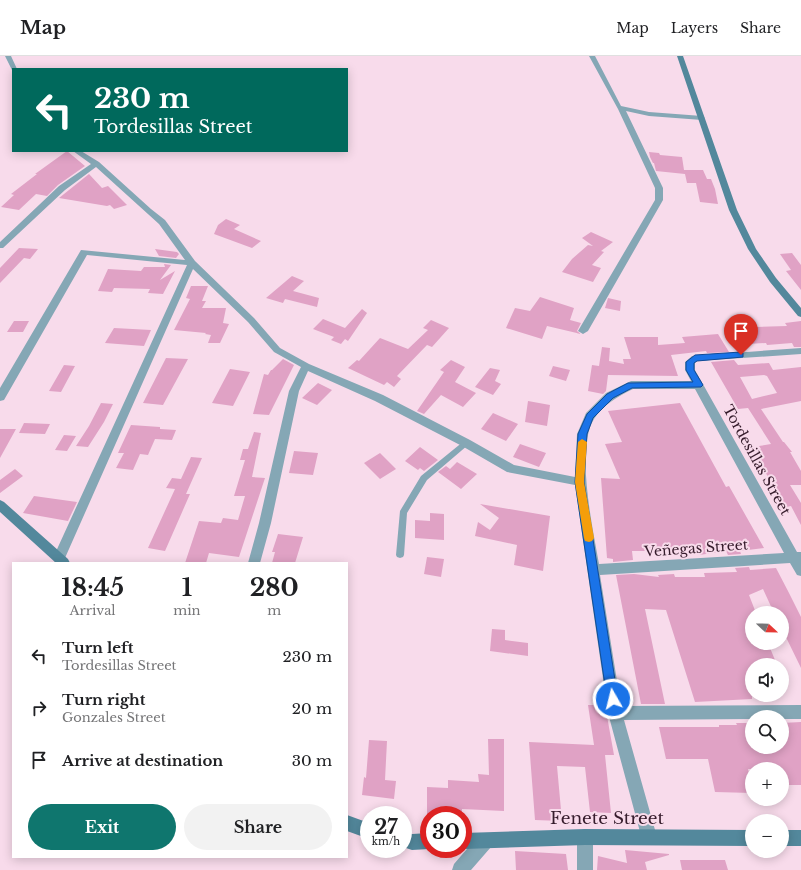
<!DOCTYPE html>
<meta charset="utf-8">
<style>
:root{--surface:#fff;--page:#f2f2f2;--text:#202124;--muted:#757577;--line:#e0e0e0;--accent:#0f766e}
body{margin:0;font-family:"Libre Baskerville",serif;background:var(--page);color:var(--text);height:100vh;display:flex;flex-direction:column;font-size:15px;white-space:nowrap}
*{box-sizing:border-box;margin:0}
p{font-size:13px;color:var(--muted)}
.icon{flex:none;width:22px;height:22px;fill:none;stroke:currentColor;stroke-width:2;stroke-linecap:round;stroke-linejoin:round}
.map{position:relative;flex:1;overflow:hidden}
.sheet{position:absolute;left:12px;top:506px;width:336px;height:296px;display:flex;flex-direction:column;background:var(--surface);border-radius:0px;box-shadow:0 2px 10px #0003}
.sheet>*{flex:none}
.top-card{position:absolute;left:12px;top:12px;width:336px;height:84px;border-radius:0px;box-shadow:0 2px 10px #0003;background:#00695c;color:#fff;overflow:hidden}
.needle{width:26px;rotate:112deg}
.controls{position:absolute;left:745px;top:550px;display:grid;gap:8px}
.controls a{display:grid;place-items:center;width:44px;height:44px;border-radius:50%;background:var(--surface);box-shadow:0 2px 10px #0003;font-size:20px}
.speed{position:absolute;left:360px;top:750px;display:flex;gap:8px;font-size:20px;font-weight:700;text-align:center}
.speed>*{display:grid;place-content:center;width:52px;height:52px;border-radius:50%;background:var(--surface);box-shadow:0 2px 10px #0003;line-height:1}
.speed small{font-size:10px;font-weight:400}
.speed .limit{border:6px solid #d22;background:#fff;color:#111}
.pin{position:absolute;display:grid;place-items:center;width:34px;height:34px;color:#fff;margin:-41px -17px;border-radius:50% 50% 50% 0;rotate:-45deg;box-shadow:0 0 4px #0007}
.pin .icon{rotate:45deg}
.me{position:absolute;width:44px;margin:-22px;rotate:352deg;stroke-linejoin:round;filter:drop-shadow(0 0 3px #0008)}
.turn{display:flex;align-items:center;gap:14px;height:84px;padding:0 16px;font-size:18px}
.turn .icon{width:52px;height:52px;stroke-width:2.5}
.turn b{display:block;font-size:28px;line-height:34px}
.eta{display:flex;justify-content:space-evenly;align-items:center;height:68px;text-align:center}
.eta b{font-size:24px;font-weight:700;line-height:28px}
.button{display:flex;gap:8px;margin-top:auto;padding:8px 16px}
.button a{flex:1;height:46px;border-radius:24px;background:var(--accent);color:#fff;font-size:16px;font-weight:700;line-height:46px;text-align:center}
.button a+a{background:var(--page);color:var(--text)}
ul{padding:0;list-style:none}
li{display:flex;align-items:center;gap:12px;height:52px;padding:0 16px}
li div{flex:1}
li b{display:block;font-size:15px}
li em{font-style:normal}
header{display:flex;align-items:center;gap:24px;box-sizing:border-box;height:56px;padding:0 20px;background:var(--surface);border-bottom:1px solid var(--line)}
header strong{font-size:19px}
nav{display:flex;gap:22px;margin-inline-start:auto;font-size:14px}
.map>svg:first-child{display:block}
.building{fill:#e0a2c5;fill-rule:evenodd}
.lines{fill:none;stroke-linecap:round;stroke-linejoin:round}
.service{fill:#85a7b5;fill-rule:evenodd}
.minor{fill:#85a7b5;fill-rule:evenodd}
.secondary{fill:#53889c;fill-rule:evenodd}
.route{fill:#1a73e8;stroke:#114b97}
.slow{fill:#f59e0b}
.labels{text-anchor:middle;stroke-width:4;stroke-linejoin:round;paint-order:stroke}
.street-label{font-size:14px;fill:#361c2c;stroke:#f8dbeb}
.near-street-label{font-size:17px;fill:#361c2c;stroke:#f8dbeb}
</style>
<header>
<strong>Map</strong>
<nav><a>Map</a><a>Layers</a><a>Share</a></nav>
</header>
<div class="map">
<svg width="801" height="814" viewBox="0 0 801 814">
<rect width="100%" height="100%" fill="#f8dbeb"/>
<path class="building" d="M67 95 85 110 58 129 47 140 36 138 19 154 1 151 14 139 11 138 37 118H35Z
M649 96 659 97 660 99 682 101 684 114H703L707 123H711L715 133 718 148 700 146 696 127H687L685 118 656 115 654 107H653L650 101Z
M89 118 102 132 108 130 127 149 114 153 110 149 107 150 59 142Z
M226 163 240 169 234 173 261 185 252 192 214 178 218 169Z
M591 176 613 186 601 195 604 196 592 209 601 212 593 226 562 216 572 203 588 189 593 190 582 182Z
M19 192 38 193 30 203 24 202 0 227V212Z
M155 193 177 196 179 198 176 202 159 200Z
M792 197 801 209V234L786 215 791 214 780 198Z
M164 208 171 209 160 224 175 215 163 238 148 237 150 233 114 232 112 236 98 235 108 213 141 215 144 211H165Z
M292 220 304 225 293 235 319 242 317 251 285 243 283 247 266 242Z
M191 230H208L202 245H206L202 252H226L223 267 229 268 220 287H208L211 279 205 278 206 277 174 274 190 243 186 242Z
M540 241 574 252 570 264 581 267 577 275 581 278 547 270 542 283 506 272 515 252 530 255Z
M608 242 621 245 620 255 605 252Z
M362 253 367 257 348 285 345 283 341 288 331 284 334 281 313 273 323 263 345 272Z
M431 264 449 272 432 291 427 289 397 320 401 323 394 331 387 326 384 329 348 312 357 304 359 305 380 282 408 293 428 274 423 272Z
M14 265H29L23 276H7Z
M801 265V291H794L792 287 767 289 766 287 748 288 741 275 758 274 756 271 787 270 785 267Z
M114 272 151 274 144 290 105 287Z
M718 278 729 296 707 297 706 295 671 299 678 320 608 319 606 335 603 338 588 335 592 309 599 310 602 291 610 292 609 305 624 308 623 303H631L624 281H658V289L685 287 682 281Z
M166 302 188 303 163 349 143 347Z
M283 303 294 309 269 359 253 358 264 318 268 319 271 314H272Z
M451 304 465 311 455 326 476 337 463 351 441 339 424 358 417 355 444 316 440 314Z
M734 304 738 309 769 307 773 314 801 311V345L761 353 783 386H784L792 396H790L801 415V429H790L801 447V469L791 450 786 451 752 394 761 393 759 390 771 388 748 352 738 353 711 306ZM764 319 767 320 777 337 752 343 740 321Z
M64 309 75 310 61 336 49 335Z
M553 310 570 314 566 325 549 320Z
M490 312 500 314 495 325 501 328 493 339 475 331Z
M230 313 250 316 233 350 212 347Z
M318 327 332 334 317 349 302 342Z
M528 345 550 349 547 370 525 366Z
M101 347 113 348 104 366 88 391 76 390 89 370Z
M680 347 726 431 729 430 764 492 740 495 741 498 728 499 726 495 699 499 697 495H632L633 504 613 506V503L607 502 601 422 620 423 605 388 622 386 608 355Z
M493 357 518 368 506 385 481 373Z
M24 367 50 368 45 378 19 377Z
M131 369 160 371V373L176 374 172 384 155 383 148 399 140 398 133 414 116 412 124 397H118Z
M0 373H16L0 402Z
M254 376 261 377 252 421 265 422 239 501 209 497 206 507H185L199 465 221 467 223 462 238 464 245 440H234L245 404H240L243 393H248Z
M64 379 76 380 67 395 55 394Z
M520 388 546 397 539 411 513 401Z
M420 391 438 404 424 415 420 412 418 414 405 405Z
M294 395 318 397 313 419 289 417Z
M380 397 396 413 380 423 364 407Z
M191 401 202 402 186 438H190L165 495 148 492 175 433 166 432 172 422 181 423Z
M457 406 477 418 461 433 438 416 446 410 450 413Z
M15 413 23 420 0 437V424Z
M34 440 77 446 68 465 23 457Z
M480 448 550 460 543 515 514 509 517 489 475 480 478 466 490 474 499 462Z
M430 457 444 458V484L415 482V464L430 465Z
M278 478 303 481 295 507H272L275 496H272Z
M427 501 444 503 441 521 424 518Z
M749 511 750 514 776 512 789 537 801 561V612L782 573V557H774L763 533 749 539 756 557H752V587H768L777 609H752V643L695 646 666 554 645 553 665 648H641L616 519 634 518 659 521 658 519 674 518 675 521H705L704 517 737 516 735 512Z
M492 573 505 574V584L528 587V600L490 595Z
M588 649H605L614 699H605L611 757 590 756 585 711 557 710 562 765 535 764 529 686 594 689Z
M801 666V729H782V713H748L752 729V737L715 736 708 703H666L659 671H719V669H737L736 667H751L752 691H782V667Z
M488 683H504V755L462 753V758L444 757V759H427V731L448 732V724L479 726 478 718 489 719Z
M369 684 387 685 385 724 396 725 394 743 362 739 364 721 366 722Z
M625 794 669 798V799L645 806 647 814H597L598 800 627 807Z
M515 795 566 798 568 814H516Z
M680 804H725L728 814H682Z"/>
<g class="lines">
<path class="service" d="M466 384 469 387 468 389 427 424 407 457 404 499 403 501 400 502 397 501 396 499 400 455 421 420 464 385Z"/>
<path class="minor" d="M5 0H11L17 13 12 14Z
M589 0H595L621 50 649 56 702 60 705 62 702 64 649 60 626 55 663 132V144L588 275 583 278 578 275 655 144V132L618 53Z
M73 95H81L99 106 151 153 165 164 195 205 254 262 280 292 309 308 383 339 470 384 514 409 575 421 577 378 586 357 606 337 631 325H691L685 314V306L692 300 801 292V298L697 305 695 307V314L797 496H801V520L797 519 790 507 600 519 621 650 801 649V663H782V661H752V663L624 664 657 781 655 787 649 789 643 787 608 657 575 429 507 416 462 390 375 345 308 315 299 335 271 467 260 507H248L259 467 289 335 301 311 274 296 248 266 193 213 65 502 63 506 60 507 55 506 53 502 187 209 87 199 4 344 0 345V332L81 194 185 204 159 168 96 111 65 134 3 192H0V186L59 130 91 108ZM633 333H695L784 497 599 508C593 473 575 393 594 363 603 349 618 340 633 333Z
M585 773 591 775 593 781V814H577V781L579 775Z
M485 777 491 779 493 785 491 791 471 814H452L454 808 479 779Z"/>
<path class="secondary" d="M677 0H683L737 154 756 193 776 222 801 252V261L798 260 770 226 748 193 729 154Z
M0 444 4 446 68 503 70 507H56L0 456Z
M347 759 369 767V783L347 775Z
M585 773 752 774V790L585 789 463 793V777Z
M782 774H801V790H782Z
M403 775 412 778 429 777V793L412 794 403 791Z"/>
</g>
<path class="route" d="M741 296 743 297V301L697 305 694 307V314L703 329 701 331 632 332 613 342 593 362 587 378 584 426 618 643 617 647 613 648 608 647 607 643 575 426 578 378 587 358 607 338 628 327 693 326 686 314V306L695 299Z"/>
<path class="slow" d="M582 383 587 386 584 426 594 482 592 485 589 486 585 485 584 482 575 426 578 386Z"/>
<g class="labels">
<g class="street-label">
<text transform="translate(757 404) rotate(61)" y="5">Tordesillas Street</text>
<text transform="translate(696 492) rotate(-4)" y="5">Veñegas Street</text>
</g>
<g class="near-street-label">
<text x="607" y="768">Fenete Street</text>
</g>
</g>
</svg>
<div class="controls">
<a><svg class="needle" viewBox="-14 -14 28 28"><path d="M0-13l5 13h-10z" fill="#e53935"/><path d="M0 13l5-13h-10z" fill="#757577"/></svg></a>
<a><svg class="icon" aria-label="sound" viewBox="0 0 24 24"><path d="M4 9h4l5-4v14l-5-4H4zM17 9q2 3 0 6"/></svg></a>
<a><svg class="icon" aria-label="search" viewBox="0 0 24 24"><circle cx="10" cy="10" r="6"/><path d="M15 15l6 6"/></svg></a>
<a>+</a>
<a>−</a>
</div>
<div class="speed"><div>27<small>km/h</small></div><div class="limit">30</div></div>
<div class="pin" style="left:741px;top:299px;background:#d93025"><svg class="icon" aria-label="arrive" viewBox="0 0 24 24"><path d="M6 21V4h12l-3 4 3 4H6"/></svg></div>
<svg class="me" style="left:613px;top:643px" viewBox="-20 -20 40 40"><circle r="17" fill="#1a73e8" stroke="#fff" stroke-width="3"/><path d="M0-11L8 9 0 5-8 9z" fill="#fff"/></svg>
<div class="top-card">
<div class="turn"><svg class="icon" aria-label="left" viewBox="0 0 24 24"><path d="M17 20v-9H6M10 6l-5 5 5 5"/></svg><div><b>230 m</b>Tordesillas Street</div></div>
</div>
<section class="sheet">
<div class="eta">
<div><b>18:45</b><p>Arrival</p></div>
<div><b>1</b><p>min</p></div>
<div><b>280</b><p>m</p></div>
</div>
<ul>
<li><svg class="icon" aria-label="left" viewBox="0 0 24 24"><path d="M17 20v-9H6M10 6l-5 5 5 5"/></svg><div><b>Turn left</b><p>Tordesillas Street</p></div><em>230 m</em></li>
<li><svg class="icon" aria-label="right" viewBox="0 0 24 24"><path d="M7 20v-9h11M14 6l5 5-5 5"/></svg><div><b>Turn right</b><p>Gonzales Street</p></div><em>20 m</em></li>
<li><svg class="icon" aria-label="arrive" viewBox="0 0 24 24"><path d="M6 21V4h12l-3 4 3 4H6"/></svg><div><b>Arrive at destination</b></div><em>30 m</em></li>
</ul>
<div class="button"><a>Exit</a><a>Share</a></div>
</section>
</div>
